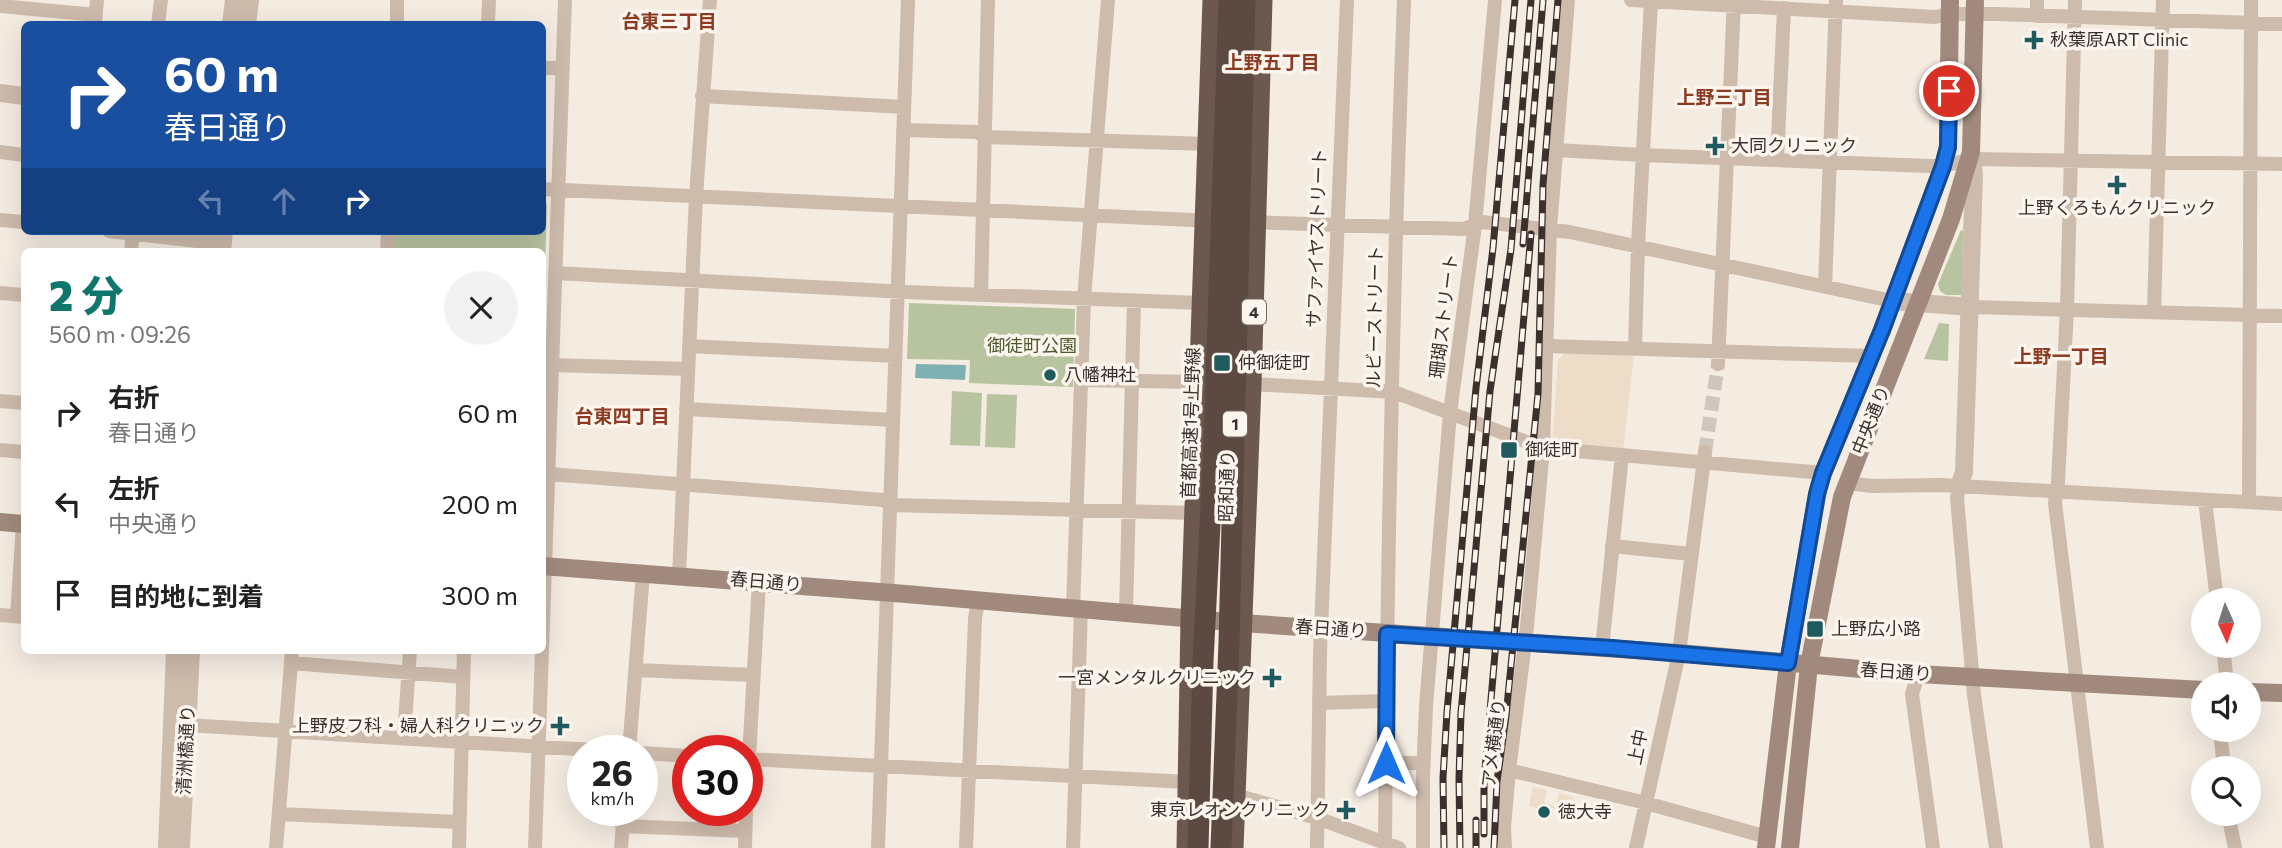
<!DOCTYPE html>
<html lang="ja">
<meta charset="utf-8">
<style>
:root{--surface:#fff;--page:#f2f2f2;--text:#222;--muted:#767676;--accent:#0f766e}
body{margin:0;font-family:Commissioner,"Noto Sans JP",sans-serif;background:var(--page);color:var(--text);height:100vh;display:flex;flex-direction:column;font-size:26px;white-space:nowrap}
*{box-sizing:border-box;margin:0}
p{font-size:23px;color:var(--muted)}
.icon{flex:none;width:38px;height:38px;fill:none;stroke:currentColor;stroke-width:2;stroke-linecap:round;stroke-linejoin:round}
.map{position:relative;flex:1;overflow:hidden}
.panel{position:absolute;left:21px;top:248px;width:525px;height:406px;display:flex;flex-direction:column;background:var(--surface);border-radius:10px;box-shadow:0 7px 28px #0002}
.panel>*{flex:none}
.hud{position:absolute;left:21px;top:21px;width:525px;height:214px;border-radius:10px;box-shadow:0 7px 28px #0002;background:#1a4fa0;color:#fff;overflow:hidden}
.needle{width:46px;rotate:177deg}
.tools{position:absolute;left:2191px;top:588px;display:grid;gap:14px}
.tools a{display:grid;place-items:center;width:70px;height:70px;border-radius:50%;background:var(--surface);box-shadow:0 7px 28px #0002;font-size:35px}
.speed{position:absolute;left:567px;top:735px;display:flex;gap:14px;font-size:35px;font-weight:700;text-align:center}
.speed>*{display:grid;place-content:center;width:91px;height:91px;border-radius:50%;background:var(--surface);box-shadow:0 7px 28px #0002;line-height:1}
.speed small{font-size:18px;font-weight:400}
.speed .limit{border:10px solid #d22;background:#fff;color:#111}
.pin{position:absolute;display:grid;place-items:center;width:60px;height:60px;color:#fff;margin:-30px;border:4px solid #fff;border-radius:50%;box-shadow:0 2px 7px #0007}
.me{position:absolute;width:77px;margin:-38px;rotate:0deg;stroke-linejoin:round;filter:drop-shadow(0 0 5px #0008)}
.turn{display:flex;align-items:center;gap:24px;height:147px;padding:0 28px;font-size:32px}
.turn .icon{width:91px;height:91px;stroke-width:2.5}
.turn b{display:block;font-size:49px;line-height:60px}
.lanes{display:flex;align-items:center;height:66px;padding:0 28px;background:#0003;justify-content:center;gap:35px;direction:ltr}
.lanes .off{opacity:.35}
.round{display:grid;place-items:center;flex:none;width:74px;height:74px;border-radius:37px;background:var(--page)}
.overview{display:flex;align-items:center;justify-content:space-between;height:119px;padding:0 28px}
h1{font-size:42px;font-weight:800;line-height:52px;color:var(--accent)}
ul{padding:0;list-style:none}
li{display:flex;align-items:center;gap:21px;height:91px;padding:0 28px}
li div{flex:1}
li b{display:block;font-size:26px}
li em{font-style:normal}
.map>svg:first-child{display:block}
.green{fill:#b8c4a0}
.plaza{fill:#ecdcc8}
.water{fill:#7fb0b2}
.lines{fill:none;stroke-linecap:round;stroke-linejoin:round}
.minor-tunnel{stroke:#cfc6bd;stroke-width:14;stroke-dasharray:14 7;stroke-linecap:butt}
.minor{stroke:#cdbbac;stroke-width:14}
.tertiary{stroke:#cdbbac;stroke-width:18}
.secondary{stroke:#a18a7d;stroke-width:18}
.trunk{stroke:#6c584f;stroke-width:19}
.rail-casing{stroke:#3b302b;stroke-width:7}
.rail{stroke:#fbf5ee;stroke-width:4.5;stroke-dasharray:13;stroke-linecap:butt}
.motorway-bridge{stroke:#5c4a42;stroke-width:21}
.route-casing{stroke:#114b97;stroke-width:18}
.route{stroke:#1a73e8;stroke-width:12}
.poi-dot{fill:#1f5a5e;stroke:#fbf5ee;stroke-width:2.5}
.labels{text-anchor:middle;stroke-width:7;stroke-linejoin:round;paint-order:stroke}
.shield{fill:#fbf5ee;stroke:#756b66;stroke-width:2}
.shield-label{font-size:16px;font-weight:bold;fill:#3b302b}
.poi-label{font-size:18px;fill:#3b302b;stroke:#fbf5ee;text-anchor:start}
.street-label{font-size:18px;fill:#3b302b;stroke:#fbf5ee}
.park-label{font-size:18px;fill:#4a5a2e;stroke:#fbf5ee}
.neighbourhood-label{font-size:19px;font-weight:bold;fill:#8c3b22;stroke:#fbf5ee}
</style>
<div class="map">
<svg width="2282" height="848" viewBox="0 0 2282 848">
<rect width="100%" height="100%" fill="#f4ebe1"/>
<path class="green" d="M543 199 547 204 544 291 542 252H393V231H542Z
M1961 230 1963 231 1962 295H1946L1940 291 1938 284Z
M909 303 1075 309 1073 387 969 383 970 360 907 359Z
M1939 323 1949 324 1948 361 1924 359Z
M952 391 982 393 980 446 950 445Z
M987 394 1017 395 1015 448 985 447Z"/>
<path class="plaza" d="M1567 351 1634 354 1623 451 1552 446 1558 360Z
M1533 787 1547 790 1544 803 1556 806 1559 793 1574 797 1570 816 1558 813V810L1541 806 1539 809 1529 806Z"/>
<path class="water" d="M916 364 966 365 965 380 915 378Z"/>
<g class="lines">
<path class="minor-tunnel" d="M1705 452 1718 364"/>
<path class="minor" d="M1631 0 1935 17 1950 14H1998L2282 24
M2075 0 2067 309 2058 482 2055 503 2097 848
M0 6 96 15
M2037 16V0
M95 23 97 0
M158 24 161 0
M397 24V0
M488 24 489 0
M542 68H563
M702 96 904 107
M903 130 977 132 985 137 1208 144
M1556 150 1643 155 1929 166H1943L1973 159 2282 164
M0 152 24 155
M1777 160 1784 8
M542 189 1212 221
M0 220 24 222
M1250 222 1463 229 1483 222 1570 232 1892 301
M109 231 206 242
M131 252 133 231
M387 252 388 231
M555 273 906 292 1201 303
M1825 287 1836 0
M0 293 24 295
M981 295 988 0
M1971 307 2282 316
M2154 312 2163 0
M689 346 895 356
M1547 346 1871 356
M1635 349 1638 245 1651 1
M1718 364 1734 0
M552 365 688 369
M1081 380 1198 382
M1252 384 1394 392 1543 448 1823 473
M0 401 24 403
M686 409 893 420
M0 450 24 452
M549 474 883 500 891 505 1194 513
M1846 483 1873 486 1942 485 2282 504
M1959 486 1957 498 1974 695 1996 848
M2205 500 2217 600
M2249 502 2251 0
M1612 546 1691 554
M679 576 696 196 710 0
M1073 608 1084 299 1108 0
M1126 613 1134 301
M0 615 23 617
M17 616 23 524
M2223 646 2227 684
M1602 648 1622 455
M291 663 463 677
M636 670 753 675
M1918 674 1912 694 1933 848
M1319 703 1386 701
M187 725 609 751
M2220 730 2224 768
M404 737 410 651
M629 751 643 573
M642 753 688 756
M747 759 1187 782
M1386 763H1423
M1509 770 1646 803 1767 837
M747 793 759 582
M1235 795 1317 818 1399 848
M279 814 459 822
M2228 814 2235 848
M622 826 745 831
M276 848 292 651
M459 848 464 651
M535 848 565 0
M621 848 624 810
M745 848 746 810
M878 848 908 0
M966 848 975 619 978 600
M1073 848 1081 609
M1317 848 1320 653 1347 0
M1385 848C1387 565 1393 282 1404 0
M1423 848V777L1426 706 1450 413 1475 225 1495 0
M1505 848 1504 828 1509 770 1527 627 1543 448 1550 229 1568 0
M1636 848 1679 653 1705 452"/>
<path class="tertiary" d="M231 24 234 0
M247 24 250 0
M0 93 24 96
M206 252 207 231
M222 252 224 231
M1892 301 1971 307
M1959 486 1964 472 1974 175 1971 152
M167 848 175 651
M181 848 191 651"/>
<path class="secondary" d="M0 522 24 524
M542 566 906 594 1242 623 1679 653 1918 674 2203 690
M2249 692 2282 693
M1766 848 1788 663 1818 490 1823 473 1882 330 1943 166 1948 147 1950 0
M1790 848 1809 665 1842 497 1951 219 1971 152 1975 0"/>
<path class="trunk" d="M1186 848 1190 619 1212 0
M1234 848 1252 384 1263 0"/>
<defs>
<path id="rail" d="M1523 244 1543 0
M1476 820V848
M1484 834V781L1531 234
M1444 848 1443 778 1447 712 1476 388 1493 248 1515 0
M1460 848 1459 779 1461 713 1490 391 1511 249 1531 0
M1494 848 1497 782 1506 716 1538 394 1543 185 1558 0"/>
</defs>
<use href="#rail" class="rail-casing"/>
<use href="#rail" class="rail"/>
<path class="motorway-bridge" d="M1198 848 1203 661 1213 466 1229 0
M1221 848 1229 643 1245 0"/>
</g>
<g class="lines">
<defs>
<path id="route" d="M1386 763 1387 634 1612 648 1788 663 1817 494 1823 473 1882 330 1943 166 1948 147 1949 91"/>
</defs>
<use href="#route" class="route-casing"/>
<use href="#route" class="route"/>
</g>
<g class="poi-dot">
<path d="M2030.5 29.5h7v7h7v7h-7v7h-7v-7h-7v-7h7z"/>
<path d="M1711.5 135.5h7v7h7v7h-7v7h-7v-7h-7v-7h7z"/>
<path d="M2113.5 174.5h7v7h7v7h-7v7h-7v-7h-7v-7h7z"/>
<rect x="1213" y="354" width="18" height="18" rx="3.5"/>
<circle cx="1050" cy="375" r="7"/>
<rect x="1500" y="441" width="18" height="18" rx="3.5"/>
<rect x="1806" y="620" width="18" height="18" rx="3.5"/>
<path d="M1268.5 667.5h7v7h7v7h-7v7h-7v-7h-7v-7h7z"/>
<path d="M556.5 715.5h7v7h7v7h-7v7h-7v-7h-7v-7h7z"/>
<path d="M1342.5 799.5h7v7h7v7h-7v7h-7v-7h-7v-7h7z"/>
<circle cx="1544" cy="812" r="7"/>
</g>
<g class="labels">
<g class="shield">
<rect x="1242" y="299.5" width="24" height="25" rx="5"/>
<rect x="1223" y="411.5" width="24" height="25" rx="5"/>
</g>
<g class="shield-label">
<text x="1254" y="318">4</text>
<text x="1235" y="430">1</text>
</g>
<g class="poi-label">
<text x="2050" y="46">秋葉原ART Clinic</text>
<text x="1731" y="152">大同クリニック</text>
<text x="2117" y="214" text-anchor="middle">上野くろもんクリニック</text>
<text x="1238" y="369">仲御徒町</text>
<text x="1064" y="381">八幡神社</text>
<text x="1525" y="456">御徒町</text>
<text x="1831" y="635">上野広小路</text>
<text x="1256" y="684" text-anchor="end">一宮メンタルクリニック</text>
<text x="544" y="732" text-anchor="end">上野皮フ科・婦人科クリニック</text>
<text x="1330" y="816" text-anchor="end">東京レオンクリニック</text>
<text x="1558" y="818">徳大寺</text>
</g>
<g class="street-label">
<text transform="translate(1317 238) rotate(-88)" y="6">サファイヤストリート</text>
<text transform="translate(1444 316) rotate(-83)" y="6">珊瑚ストリート</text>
<text transform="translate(1375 317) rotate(-89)" y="6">ルビーストリート</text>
<text transform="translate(1871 420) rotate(-68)" y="6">中央通り</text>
<text transform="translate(1191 423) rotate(-88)" y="6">首都高速1号上野線</text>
<text transform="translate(1227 486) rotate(-88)" y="6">昭和通り</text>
<text transform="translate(766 582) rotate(5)" y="6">春日通り</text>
<text transform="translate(1331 629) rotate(4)" y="6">春日通り</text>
<text transform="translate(1896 672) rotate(4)" y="6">春日通り</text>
<text transform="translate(1494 743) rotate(-83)" y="6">アメ横通り</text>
<text transform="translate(1638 747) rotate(-78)" y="6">上中</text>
<text transform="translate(186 750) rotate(-87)" y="6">清洲橋通り</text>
</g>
<g class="park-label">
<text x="1032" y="352">御徒町公園</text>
</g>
<g class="neighbourhood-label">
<text x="669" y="28">台東三丁目</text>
<text x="1272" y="69">上野五丁目</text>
<text x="1724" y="104">上野三丁目</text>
<text x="2061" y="363">上野一丁目</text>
<text x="622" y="423">台東四丁目</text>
</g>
</g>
</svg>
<div class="tools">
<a><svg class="needle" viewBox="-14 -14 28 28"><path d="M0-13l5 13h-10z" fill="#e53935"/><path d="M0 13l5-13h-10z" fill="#767676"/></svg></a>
<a><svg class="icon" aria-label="sound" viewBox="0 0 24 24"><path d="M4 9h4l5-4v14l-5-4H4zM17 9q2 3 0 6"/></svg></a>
<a><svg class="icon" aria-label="search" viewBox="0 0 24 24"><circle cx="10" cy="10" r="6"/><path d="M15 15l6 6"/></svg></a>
</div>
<div class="speed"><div>26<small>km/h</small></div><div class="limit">30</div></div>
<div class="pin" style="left:1949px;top:91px;background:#d93025"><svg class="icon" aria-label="arrive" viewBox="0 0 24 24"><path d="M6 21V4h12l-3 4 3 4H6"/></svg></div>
<svg class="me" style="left:1386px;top:763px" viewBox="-20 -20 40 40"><path d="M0-17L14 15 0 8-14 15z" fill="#1a73e8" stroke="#fff" stroke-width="4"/></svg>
<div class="hud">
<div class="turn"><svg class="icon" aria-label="right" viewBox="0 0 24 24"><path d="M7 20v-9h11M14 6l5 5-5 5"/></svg><div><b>60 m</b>春日通り</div></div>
<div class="lanes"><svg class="icon off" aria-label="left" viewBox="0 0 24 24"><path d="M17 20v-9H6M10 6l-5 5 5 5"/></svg><svg class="icon off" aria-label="ahead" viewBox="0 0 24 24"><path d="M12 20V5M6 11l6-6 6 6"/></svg><svg class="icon" aria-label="right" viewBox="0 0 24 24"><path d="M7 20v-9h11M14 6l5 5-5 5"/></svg></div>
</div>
<section class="panel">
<div class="overview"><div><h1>2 分</h1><p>560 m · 09:26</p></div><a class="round"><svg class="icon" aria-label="close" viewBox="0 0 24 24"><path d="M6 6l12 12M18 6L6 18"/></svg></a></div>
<ul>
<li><svg class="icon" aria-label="right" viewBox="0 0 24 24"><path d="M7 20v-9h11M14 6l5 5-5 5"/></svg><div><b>右折</b><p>春日通り</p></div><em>60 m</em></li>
<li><svg class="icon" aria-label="left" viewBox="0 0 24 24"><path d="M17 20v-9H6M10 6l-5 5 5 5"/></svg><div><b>左折</b><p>中央通り</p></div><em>200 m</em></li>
<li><svg class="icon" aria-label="arrive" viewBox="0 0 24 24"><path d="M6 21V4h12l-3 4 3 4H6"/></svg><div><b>目的地に到着</b></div><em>300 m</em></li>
</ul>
</section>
</div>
